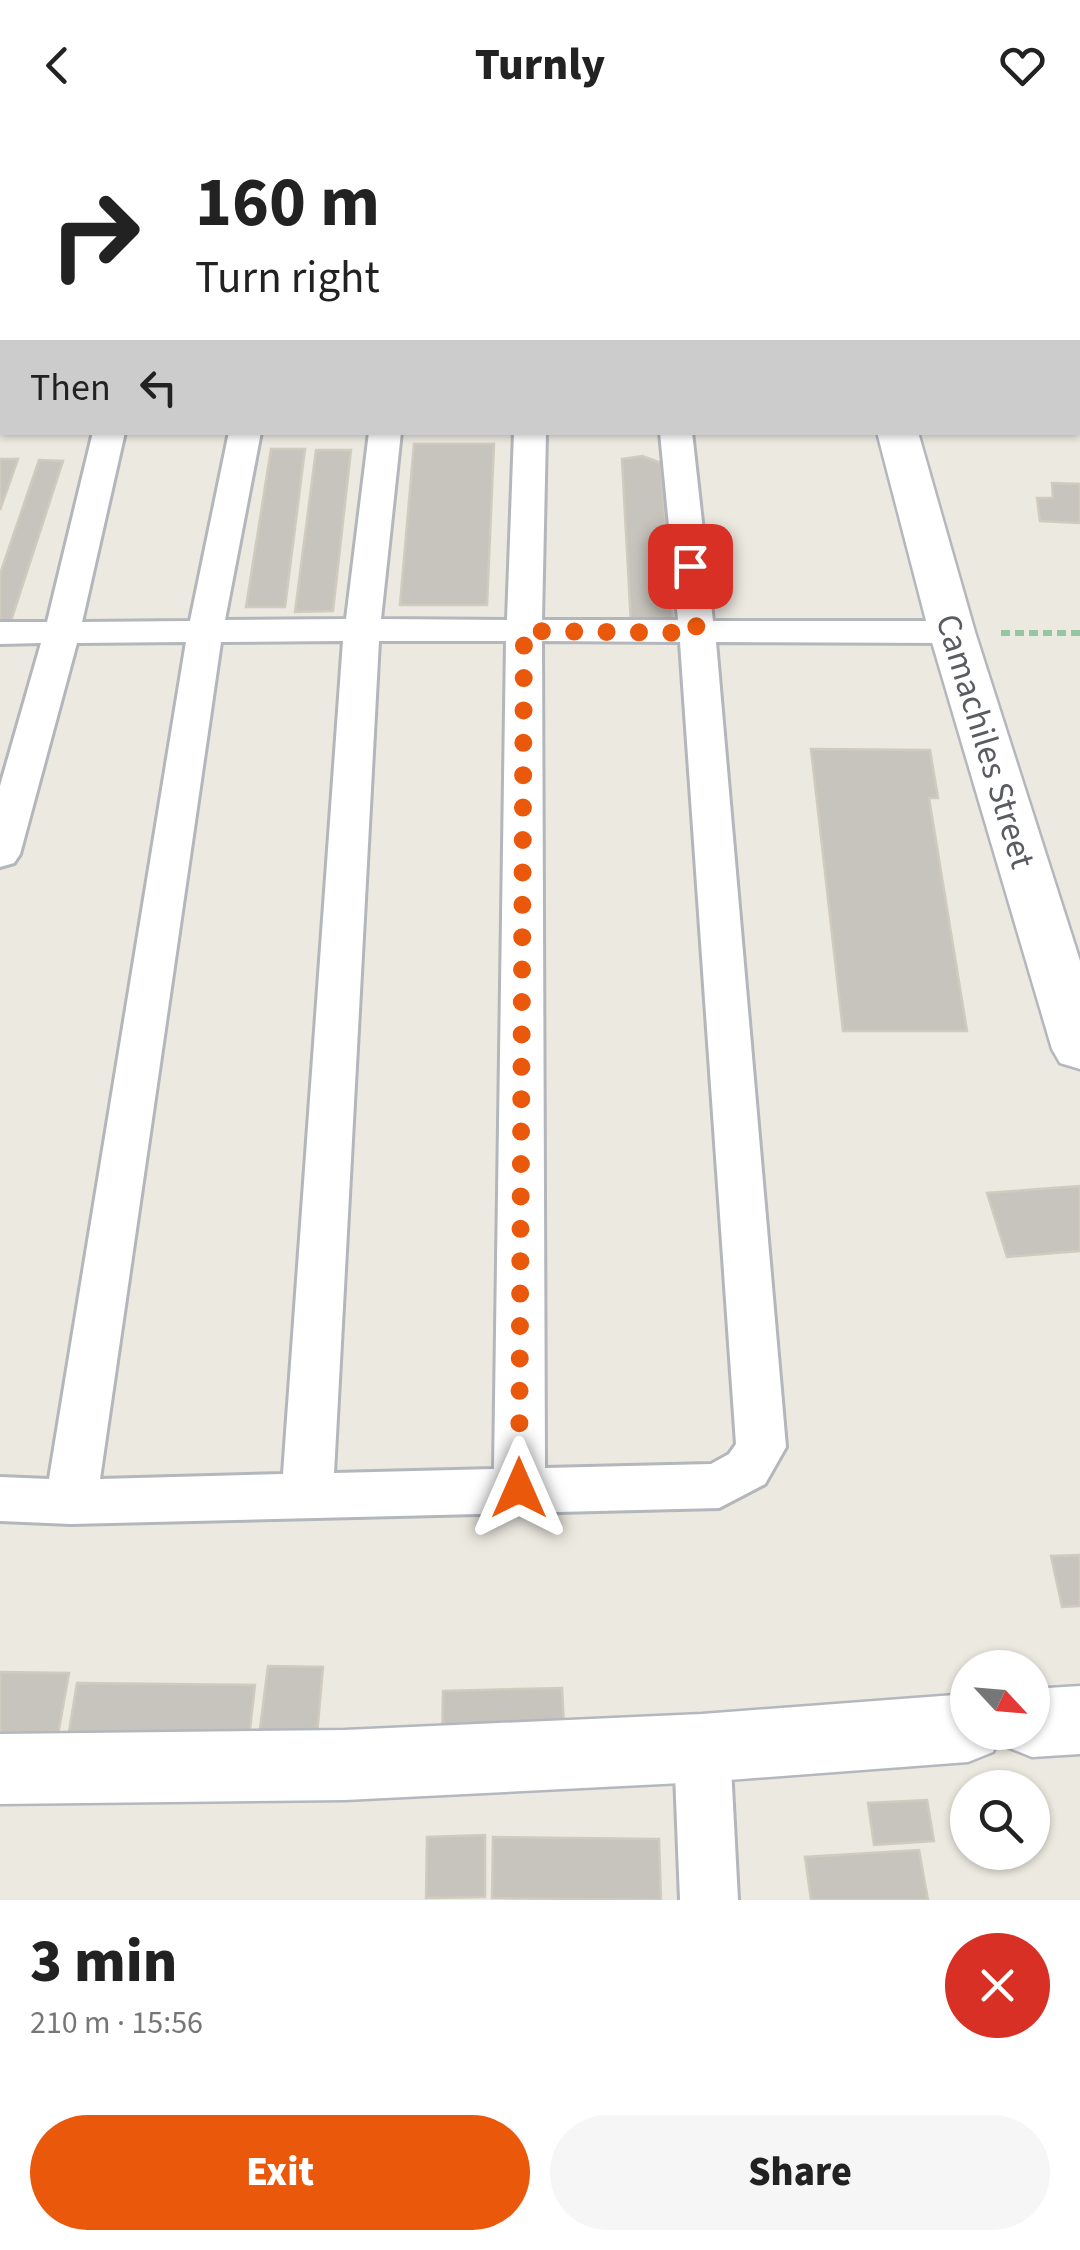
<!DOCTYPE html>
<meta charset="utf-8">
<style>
:root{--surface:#fff;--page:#f6f6f6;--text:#222;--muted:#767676;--accent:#ea580c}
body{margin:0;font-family:"Source Sans 3",sans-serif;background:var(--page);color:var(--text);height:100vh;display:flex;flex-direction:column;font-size:38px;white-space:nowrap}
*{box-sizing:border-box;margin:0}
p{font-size:32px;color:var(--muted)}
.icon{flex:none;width:55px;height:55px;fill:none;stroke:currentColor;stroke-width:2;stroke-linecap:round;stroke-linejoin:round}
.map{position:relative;height:1770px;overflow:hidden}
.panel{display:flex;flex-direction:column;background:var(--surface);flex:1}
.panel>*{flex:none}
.guide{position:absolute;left:0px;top:0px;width:1080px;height:305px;box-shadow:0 2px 8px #0004;background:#fff;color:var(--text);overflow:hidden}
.needle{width:65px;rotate:116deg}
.fabs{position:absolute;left:950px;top:1520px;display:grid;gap:20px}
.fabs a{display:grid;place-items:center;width:100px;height:100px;border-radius:50%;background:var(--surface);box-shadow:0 2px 8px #0004;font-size:50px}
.pin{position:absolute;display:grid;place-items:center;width:85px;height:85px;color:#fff;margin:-42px;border-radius:20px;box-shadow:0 5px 15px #0006}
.me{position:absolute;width:110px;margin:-55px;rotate:0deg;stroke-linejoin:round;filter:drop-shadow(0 0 8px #0008)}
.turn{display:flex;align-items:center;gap:35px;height:210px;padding:0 30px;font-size:45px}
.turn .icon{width:130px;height:130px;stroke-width:2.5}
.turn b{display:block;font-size:70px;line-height:85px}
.then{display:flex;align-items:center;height:95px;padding:0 30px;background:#0003;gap:20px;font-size:38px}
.round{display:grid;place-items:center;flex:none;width:105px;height:105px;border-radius:52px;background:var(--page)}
.headline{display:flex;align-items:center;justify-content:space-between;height:170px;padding:0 30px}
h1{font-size:60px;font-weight:800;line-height:75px}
.button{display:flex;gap:20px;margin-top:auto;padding:20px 30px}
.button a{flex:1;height:115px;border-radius:60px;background:var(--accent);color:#fff;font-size:40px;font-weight:800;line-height:115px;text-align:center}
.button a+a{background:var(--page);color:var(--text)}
header{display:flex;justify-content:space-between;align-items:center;height:130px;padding:0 30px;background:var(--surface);font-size:45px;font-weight:800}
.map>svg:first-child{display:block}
.building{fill:#c7c4bd;stroke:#d0cbbe;stroke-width:2.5}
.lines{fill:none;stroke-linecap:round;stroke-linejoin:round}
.lane-casing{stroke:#b3b6bb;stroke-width:6}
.street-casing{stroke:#b3b6bb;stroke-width:6}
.secondary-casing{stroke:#b4b7bd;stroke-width:5}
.path{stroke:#95c5a3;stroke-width:6;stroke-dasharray:9 5;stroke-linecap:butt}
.lane{fill:#fff;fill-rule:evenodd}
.street{fill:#fff;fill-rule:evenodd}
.secondary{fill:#fff;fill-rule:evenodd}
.route{stroke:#ea580c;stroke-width:18;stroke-dasharray:0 32.4}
.labels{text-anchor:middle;stroke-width:10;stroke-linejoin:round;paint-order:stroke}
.street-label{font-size:35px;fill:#595c61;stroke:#fff}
</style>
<header><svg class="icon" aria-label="back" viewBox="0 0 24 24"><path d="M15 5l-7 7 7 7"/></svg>Turnly<svg class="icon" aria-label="heart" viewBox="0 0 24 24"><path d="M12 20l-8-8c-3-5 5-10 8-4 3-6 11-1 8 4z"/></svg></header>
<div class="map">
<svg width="1080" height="1770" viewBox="0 0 1080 1770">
<rect width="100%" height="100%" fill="#ece9e0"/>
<path class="building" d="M414 314H494L487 475H400Z
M271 319H305L285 477H246Z
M316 320H351L333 481 295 482Z
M642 326 661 333 673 494H631L622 329Z
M0 329H18L0 380Z
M39 330 63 331 10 494H0V444Z
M1052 353 1080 354V393L1040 391 1037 368H1053Z
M700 424H723L724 439 701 440Z
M811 619 930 620 938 668H929L967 901H843Z
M1080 1056V1121L1007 1127 987 1063Z
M1080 1425V1476L1062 1477 1051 1426Z
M268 1536 323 1537 316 1616 258 1614Z
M0 1542 69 1543 57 1610 0 1609Z
M77 1553 255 1555 248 1617 67 1614Z
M562 1558 565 1617 442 1621 443 1561Z
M927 1670 934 1711 874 1715 868 1673Z
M485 1705V1767L426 1768 427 1707Z
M493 1707 659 1709 661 1770 492 1768Z
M919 1720 928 1770H811L805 1727Z"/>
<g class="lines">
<defs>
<path id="lane" d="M543 0H728L542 2Z"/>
<path id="street" d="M0 35H2V51H0Z
M2 163V188L0 189V164Z
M93 302H125L82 492 190 491 229 302H261L225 490 346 489 369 302H401L381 489 507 490 514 302H546L542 490H678L660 302H692L713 491H952L965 494 970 502 965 510 952 513 716 512 786 1317 765 1354 719 1378 71 1394 0 1391V1347L49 1349 186 512 77 513 20 724 14 733 0 737V656L41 513 0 514V492H47ZM343 511 283 1344 100 1349 221 512ZM379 511H506L494 1339 334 1343ZM542 511 680 512 736 1314 729 1324 711 1334 545 1338Z
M702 1592 722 1599 730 1618 738 1770H680L674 1618 682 1599Z"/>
<path id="secondary" d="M832 0H866L867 2H833Z
M877 302H918L975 502 1080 831V939L1060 933 1052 919 929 502Z
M1080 1556V1624L1032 1627 1007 1617 1001 1604 993 1622 968 1632 702 1652 345 1670 0 1674V1604L345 1600 702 1584 968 1564V1602H1032V1559Z"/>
</defs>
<use href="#lane" class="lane-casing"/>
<use href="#street" class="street-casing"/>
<use href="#secondary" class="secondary-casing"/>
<path class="path" d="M1001 503H1080"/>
<use href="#lane" class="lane"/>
<use href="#street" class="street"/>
<use href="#secondary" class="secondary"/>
</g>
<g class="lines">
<path class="route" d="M519 1358 524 501 697 503 690 436"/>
</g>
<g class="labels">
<g class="street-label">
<text transform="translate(986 611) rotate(73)" y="12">Camachiles Street</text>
</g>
</g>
</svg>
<div class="fabs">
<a><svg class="needle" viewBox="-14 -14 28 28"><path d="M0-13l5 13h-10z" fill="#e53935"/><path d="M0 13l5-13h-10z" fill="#767676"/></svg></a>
<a><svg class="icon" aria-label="search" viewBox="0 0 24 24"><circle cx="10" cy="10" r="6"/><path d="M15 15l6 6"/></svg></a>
</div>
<div class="pin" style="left:690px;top:436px;background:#d93025"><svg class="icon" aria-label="arrive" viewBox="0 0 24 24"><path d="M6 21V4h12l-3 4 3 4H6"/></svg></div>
<svg class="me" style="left:519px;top:1358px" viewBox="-20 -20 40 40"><path d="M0-17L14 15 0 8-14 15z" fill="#ea580c" stroke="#fff" stroke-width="4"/></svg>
<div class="guide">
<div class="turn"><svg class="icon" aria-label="right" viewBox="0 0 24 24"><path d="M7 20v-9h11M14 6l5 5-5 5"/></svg><div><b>160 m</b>Turn right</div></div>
<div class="then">Then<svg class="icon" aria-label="left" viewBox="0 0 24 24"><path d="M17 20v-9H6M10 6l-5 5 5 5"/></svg></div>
</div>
</div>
<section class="panel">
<div class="headline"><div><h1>3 min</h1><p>210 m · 15:56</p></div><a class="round" style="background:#d93025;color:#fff"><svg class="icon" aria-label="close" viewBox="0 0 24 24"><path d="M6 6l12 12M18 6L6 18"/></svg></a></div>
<div class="button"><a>Exit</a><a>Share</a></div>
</section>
